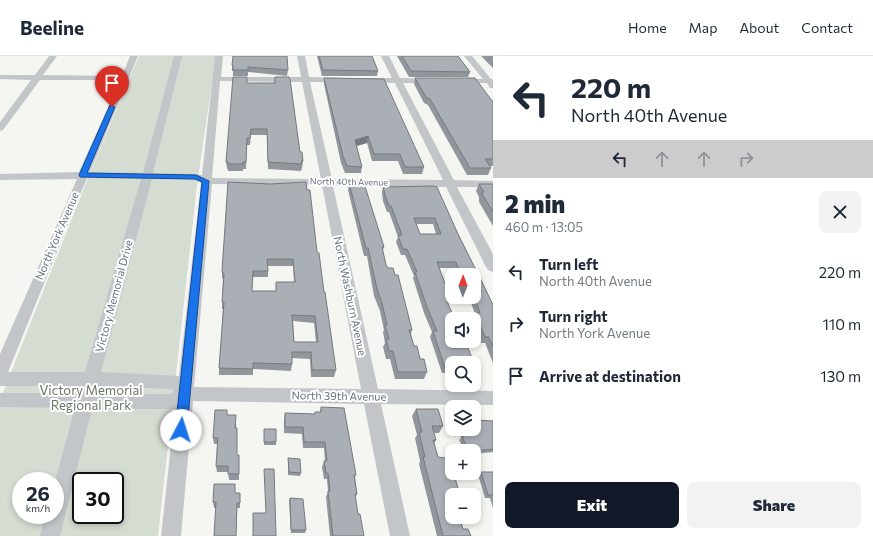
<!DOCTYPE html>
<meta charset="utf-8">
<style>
:root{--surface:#fff;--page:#f2f2f3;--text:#1f2937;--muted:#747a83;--line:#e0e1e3;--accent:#111827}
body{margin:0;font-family:Commissioner,sans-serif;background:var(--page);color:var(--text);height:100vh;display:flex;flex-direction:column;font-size:15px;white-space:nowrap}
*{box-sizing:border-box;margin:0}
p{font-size:13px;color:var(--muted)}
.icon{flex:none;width:22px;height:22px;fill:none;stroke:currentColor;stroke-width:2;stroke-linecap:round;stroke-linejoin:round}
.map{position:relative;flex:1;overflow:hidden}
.sheet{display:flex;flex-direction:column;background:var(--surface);width:380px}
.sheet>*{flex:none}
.banner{background:#fff;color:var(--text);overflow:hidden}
.needle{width:26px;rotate:1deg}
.buttons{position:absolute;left:445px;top:212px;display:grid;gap:8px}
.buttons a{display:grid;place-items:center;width:36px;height:36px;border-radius:8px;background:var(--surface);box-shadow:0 2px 6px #0003;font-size:20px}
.speed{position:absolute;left:12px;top:416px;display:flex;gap:8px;font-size:20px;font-weight:700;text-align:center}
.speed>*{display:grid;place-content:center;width:52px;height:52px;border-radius:50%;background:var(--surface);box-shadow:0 2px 6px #0003;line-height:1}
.speed small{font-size:10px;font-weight:400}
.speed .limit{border:2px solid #111;border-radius:6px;background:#fff;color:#111}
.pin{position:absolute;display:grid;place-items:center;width:34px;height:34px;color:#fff;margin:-41px -17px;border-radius:50% 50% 50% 0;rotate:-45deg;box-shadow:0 0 4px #0007}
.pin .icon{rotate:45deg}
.me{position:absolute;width:44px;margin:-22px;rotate:5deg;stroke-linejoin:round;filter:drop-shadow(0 0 3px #0008)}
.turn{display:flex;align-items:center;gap:14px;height:84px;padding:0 12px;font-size:18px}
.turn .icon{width:52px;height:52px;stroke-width:2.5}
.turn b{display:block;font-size:28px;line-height:34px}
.lanes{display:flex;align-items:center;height:38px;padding:0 12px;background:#0003;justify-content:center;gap:20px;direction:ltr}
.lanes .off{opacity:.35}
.round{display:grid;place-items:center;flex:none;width:42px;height:42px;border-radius:8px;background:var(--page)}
.head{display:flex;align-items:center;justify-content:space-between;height:68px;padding:0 12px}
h1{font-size:24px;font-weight:800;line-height:30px}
.button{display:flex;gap:8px;margin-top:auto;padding:8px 12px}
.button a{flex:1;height:46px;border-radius:8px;background:var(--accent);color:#fff;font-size:16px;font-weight:800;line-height:46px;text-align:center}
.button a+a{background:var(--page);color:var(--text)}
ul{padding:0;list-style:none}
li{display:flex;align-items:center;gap:12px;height:52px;padding:0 12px}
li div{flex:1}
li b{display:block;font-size:15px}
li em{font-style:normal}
header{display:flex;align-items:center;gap:24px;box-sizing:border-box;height:56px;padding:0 20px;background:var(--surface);border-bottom:1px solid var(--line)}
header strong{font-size:19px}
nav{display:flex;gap:22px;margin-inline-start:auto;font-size:14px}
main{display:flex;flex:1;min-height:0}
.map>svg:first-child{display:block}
.green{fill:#d5dcd2;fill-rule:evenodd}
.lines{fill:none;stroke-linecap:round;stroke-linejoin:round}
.minor{fill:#c3c6c9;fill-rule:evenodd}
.wall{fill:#91969c;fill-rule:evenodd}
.shaded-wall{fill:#767a7f}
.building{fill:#a9afb5;stroke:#767a7f;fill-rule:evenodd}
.route{fill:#1a73e8;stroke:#114b97}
.labels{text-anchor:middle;stroke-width:4;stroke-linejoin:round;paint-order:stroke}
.far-street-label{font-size:9px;fill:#657381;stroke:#fff}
.street-label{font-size:11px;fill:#657381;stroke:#fff}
.near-park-label{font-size:13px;fill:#677963;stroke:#fff}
</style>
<header>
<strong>Beeline</strong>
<nav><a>Home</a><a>Map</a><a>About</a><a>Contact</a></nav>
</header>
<main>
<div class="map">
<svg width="493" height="480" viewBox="0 0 493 480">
<rect width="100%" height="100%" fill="#f5f5f1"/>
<path class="green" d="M139 0H216L197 129 158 480H0V344L86 127ZM21 425H55V459H21ZM81 425H115V459H81Z"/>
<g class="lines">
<path class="minor" d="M49 0H57L43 19 122 20 130 0H138L90 116 143 117 174 0H182L153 117 196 118 202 119 215 0H223L221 21H301L297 0H305L309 21 343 22 347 24 343 26H310L332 123 443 124 395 27 365 26 361 24 365 22H392L381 0H389L400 22 436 23 437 25 433 27H403L454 124 493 125V131H457L493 198V216L488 214 486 211 446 131 333 130 378 333 493 335V349L381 348 410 480H390L364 348 193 345 181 480H161L175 353H92L60 480H40L45 459H55V425L75 352 0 351V337H79L81 330H0V298L77 123 0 124V118L79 116 120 24H40L3 74 0 75V66L31 24 0 23V19H35ZM220 25 302 26 321 123 212 122ZM87 122 141 123 85 316H8ZM152 123 194 124 201 127 179 320 101 316ZM212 128 322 129 361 333 194 331ZM97 330 172 333 174 336 171 338H96Z
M464 0H472L491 23H493V32H490L487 27H456L455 25 459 23H483Z"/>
</g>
<path class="wall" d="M317 0H372L378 15 377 20H322Z
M397 0H458L470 16 468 21H409Z
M481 0H493V13V12Z
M232 9 288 14 287 20 248 16V20H233V15H232Z
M275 21 303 105 302 112 301 115 268 113 267 79H251L250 89H247L246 113H243V115H228V113H227L226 106 247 27H274Z
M324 22 424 111 422 118H403L398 105H372L367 87 356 90 362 111 361 117H345L341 107 324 28Z
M415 22 493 46V110H490L491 112 488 119H467L428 49 424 47 414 28Z
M228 126 317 196 336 314 334 321H311L310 303 292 302V308L291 315 253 313V319H219V312L223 253H222V246L223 223 222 222V215ZM268 210H293L294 226H276V235H252L253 221H268ZM293 265 314 267 316 286H294Z
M349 127 384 191 383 194 386 209 388 212 395 219 412 274 411 278 414 290 427 316 424 323H395L390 303H386L383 291 385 287 383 276 384 274 380 255 374 240 367 200H364L348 134Z
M479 128H493V170L479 146V141L476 135Z
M434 130 458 178 493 249V307L485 287H481L474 269V263H472L475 258 469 241H474V219H456L453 212H439L450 241 448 246 452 263V282H447L452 307V317H442L430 281 432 276 424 257 413 222 414 220 405 199H401L396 186 398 181 389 156H387L383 145 382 137 383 131ZM416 168H433L436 178H420Z
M321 351 356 419 355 421 357 438 355 443 358 458 364 480H330L326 441 328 435 327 423H324L322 411 324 405H325L324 392H303L302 378 284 377V364L285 357 315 358V356H320Z
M416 353 443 370 439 377H434L436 384 434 388 438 401 458 419 455 422 452 439 463 473 471 480H437L419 408 420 405 415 382 417 379 412 360Z
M228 359 236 366 237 399 239 406V424H229L228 416H217L216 410 217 388H214L213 382Z
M493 365V396L474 398V395H465L459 384 461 382 458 373H474Z
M264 373 276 386V389H264Z
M288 402 301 417 300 420 288 419Z
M481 416H493V452L490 442H485L478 419Z
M236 437H240V452H237L236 480H214L216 452H214L213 446Z
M290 442 306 474 305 477H291L289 445Z"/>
<path class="shaded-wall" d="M368 80 367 87 353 91 355 84Z"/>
<path class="building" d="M233 0H287L288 14 248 11V14H233V9H232Z
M319 0H372L378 15 323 14Z
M402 0H458L470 16 411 15Z
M233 21H247V27H275V21H289L290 23 300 96H302L303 105H301L302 108 268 106 267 73H251L250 82H247L246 106H243V108H228V106H226Z
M324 22 384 23 424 111H405L400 98H374L368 80 355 84 362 111 347 110 343 100Z
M415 22H475L493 46V103H485L491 112H470L430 43 426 41Z
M228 126 270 128 306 126 307 134H310L317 196 319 197 324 236H325L336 314H312L311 296H292V308L253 307V313L219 312 224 246H222L224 218 222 215ZM267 203H293L295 226H276V235H252L253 215H268ZM292 259 315 260 318 286H294Z
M349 127H364L384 191H382L386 209 388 212H393L395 219H398L412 274H409L414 290H417L420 303H424L427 316H398L393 295H389L386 283H389L385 269H387L382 247 377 233 368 192H366Z
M479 128H493V156L482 138H483L482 136H484Z
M434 130 437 131 458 178 484 230 493 249V291L489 281H485L475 257H480L474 240V219H461L456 206H437L450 241H445L453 259H457L458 263H452V276H445L450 292H468L474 307H452V312H445L433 275H437L427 251 415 216H417L407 193H403L398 180 402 179 391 150H389L385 139 383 131ZM414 162H435L441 178H420Z
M321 351 344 352 356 419H354L357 438H355L358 458H360L364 480H333L328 435H330L328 417H326L324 405H327L325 386H304L303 371H285V357L315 358V356H321Z
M416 353H438L443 370H432L436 384H433L438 401 452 403V417H457L458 419H454L460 438H463L464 439H452V461H459L463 473H468L471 480H443L423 401H425L419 376H422Z
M215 354H227V359H236L235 372H237V399H239V418H228V410H216L218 382H213Z
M474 364 493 365V393L474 395H469L462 381H464L462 373H474Z
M264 373H276V386H264Z
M288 402 300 403 301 417 289 416Z
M264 413H274L276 480H253V457H266Z
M481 416H493V439H488Z
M214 428H235V437H240V447H237L236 480H214L216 446H213Z
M290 442 303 443 306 474H291Z"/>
<path class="route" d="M110 49 115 51 87 117 196 119 209 125 187 374 185 378 181 379 177 378 175 374 202 126 195 123 80 121 79 119Z"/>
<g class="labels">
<g class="far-street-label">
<text transform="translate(349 126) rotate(1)" y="3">North 40th Avenue</text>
</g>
<g class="street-label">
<text transform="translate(57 180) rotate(-67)" y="4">North York Avenue</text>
<text transform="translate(114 240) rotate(-75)" y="4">Victory Memorial Drive</text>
<text transform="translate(350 240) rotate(78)" y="4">North Washburn Avenue</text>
<text transform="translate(339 340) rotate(1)" y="4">North 39th Avenue</text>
</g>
<g class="near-park-label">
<text x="91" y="339">Victory Memorial<tspan x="91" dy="15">Regional Park</tspan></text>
</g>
</g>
</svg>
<div class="buttons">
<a><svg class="needle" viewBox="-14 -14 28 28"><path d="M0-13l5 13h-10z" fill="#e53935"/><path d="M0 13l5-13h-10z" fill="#747a83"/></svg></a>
<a><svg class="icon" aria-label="sound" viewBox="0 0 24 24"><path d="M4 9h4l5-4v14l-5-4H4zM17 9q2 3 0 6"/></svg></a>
<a><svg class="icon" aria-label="search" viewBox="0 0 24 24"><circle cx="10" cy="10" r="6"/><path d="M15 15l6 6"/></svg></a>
<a><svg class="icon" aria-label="layers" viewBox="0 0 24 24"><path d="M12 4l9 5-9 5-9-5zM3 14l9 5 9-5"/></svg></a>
<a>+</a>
<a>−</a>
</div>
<div class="speed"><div>26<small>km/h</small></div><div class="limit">30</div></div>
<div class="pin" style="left:112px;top:51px;background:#d93025"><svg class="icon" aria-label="arrive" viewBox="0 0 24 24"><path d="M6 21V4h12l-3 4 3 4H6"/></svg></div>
<svg class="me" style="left:181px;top:374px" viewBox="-20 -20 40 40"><circle r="19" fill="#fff"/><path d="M0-13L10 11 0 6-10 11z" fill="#1a73e8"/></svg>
</div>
<section class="sheet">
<div class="banner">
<div class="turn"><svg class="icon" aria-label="left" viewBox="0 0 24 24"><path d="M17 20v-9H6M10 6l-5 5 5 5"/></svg><div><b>220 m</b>North 40th Avenue</div></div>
<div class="lanes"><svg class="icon" aria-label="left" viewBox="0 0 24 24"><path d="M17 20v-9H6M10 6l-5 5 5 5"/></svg><svg class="icon off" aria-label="ahead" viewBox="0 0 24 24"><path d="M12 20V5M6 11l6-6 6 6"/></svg><svg class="icon off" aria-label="ahead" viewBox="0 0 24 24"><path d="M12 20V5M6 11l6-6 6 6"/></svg><svg class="icon off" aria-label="right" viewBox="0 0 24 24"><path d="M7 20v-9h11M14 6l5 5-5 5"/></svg></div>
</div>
<div class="head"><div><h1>2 min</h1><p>460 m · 13:05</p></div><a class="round"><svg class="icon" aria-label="close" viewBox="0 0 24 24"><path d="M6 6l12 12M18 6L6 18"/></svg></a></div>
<ul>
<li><svg class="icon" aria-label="left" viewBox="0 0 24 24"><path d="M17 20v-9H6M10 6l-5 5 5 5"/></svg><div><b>Turn left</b><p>North 40th Avenue</p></div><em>220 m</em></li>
<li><svg class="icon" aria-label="right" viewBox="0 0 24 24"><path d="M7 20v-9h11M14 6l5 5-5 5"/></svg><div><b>Turn right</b><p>North York Avenue</p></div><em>110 m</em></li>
<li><svg class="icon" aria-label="arrive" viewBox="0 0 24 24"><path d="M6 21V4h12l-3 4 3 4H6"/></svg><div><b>Arrive at destination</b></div><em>130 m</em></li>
</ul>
<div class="button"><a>Exit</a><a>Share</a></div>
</section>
</main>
